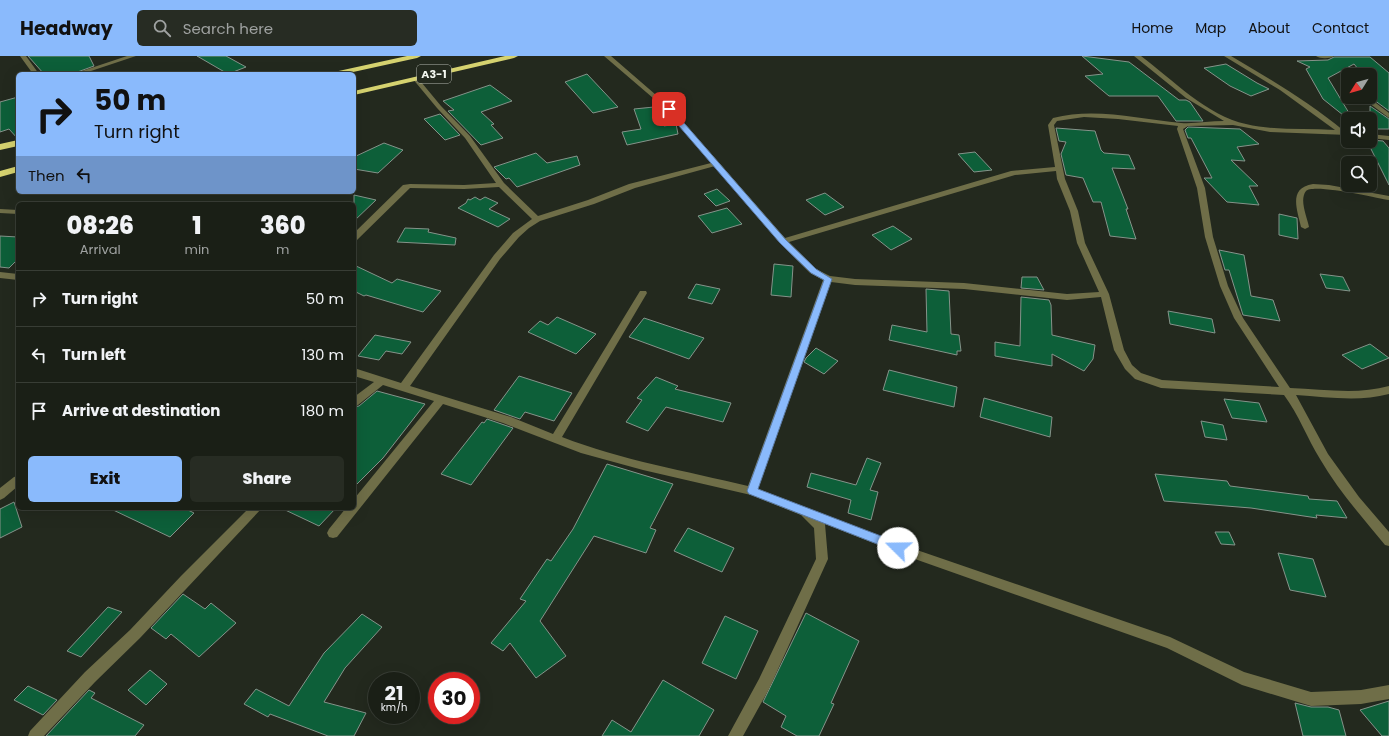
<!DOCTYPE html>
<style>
:root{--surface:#1a1f16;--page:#272c23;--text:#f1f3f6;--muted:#9fa2a1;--line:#383d35;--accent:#8abafc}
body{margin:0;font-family:Poppins,sans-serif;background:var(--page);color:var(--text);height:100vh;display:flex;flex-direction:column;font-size:15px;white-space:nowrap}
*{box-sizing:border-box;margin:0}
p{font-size:13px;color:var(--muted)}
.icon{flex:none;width:22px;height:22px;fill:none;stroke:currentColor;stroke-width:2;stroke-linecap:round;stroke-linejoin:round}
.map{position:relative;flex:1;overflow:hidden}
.sheet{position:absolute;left:16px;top:146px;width:340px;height:308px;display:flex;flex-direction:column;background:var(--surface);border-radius:6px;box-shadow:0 4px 16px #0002,0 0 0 1px var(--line)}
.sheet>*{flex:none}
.hud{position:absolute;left:16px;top:16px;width:340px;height:122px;border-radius:6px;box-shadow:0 4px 16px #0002,0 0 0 1px var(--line);background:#8abafc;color:#111;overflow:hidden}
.needle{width:26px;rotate:233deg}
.buttons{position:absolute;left:1341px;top:12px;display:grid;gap:8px}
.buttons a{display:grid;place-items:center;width:36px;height:36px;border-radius:6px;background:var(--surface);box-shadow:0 4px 16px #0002,0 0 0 1px var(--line);font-size:20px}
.speed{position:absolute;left:368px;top:616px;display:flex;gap:8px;font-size:20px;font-weight:700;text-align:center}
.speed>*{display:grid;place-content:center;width:52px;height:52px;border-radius:50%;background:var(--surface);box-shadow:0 4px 16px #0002,0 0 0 1px var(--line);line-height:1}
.speed small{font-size:10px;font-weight:400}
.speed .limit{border:6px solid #d22;background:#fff;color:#111}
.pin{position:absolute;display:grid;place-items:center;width:34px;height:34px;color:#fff;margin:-17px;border-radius:8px;box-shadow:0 2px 6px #0006}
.me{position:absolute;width:44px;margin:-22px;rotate:292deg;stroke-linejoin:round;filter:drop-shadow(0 0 3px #0008)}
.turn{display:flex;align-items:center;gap:14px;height:84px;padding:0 12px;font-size:18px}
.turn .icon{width:52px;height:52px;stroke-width:2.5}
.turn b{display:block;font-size:28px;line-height:34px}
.then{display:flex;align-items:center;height:38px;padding:0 12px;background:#0003;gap:8px;font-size:15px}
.eta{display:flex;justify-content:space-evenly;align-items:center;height:68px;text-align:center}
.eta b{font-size:24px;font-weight:800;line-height:28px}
.primary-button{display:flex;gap:8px;margin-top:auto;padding:8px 12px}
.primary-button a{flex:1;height:46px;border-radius:6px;background:var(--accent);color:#111;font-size:16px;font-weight:800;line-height:46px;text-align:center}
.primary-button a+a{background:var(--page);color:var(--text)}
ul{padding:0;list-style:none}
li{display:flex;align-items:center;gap:12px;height:56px;padding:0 12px;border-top:1px solid var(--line)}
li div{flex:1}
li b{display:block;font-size:15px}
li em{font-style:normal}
header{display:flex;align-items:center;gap:24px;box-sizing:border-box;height:56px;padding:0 20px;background:var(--accent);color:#111}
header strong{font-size:19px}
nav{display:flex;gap:22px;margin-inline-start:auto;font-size:14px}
.search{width:280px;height:36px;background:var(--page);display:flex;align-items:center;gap:10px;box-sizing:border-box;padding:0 14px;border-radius:6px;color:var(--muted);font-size:15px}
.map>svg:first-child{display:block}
.building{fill:#0d5f39;stroke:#85938a}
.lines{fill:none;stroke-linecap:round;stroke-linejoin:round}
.minor{fill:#6f6e48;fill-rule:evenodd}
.highway{fill:#d5d26f;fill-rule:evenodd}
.route{fill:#8abafc;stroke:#5a79a4}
.labels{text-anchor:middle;stroke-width:4;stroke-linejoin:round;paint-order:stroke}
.shield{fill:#23291e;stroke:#b4b8b0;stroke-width:1}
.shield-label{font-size:11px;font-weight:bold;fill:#f2f6ef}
</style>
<header>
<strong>Headway</strong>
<div class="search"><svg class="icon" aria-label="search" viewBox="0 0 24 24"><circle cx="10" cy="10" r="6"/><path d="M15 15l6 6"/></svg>Search here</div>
<nav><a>Home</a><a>Map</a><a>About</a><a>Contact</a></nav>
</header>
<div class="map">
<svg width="1389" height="680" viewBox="0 0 1389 680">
<rect width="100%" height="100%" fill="#23291e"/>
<path class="building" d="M28 0H89L94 10 72 18H44Z
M197 0H226L246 11 228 18Z
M1082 0 1129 6 1179 44H1186L1190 46 1203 65H1176L1158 40H1109L1085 20 1103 18Z
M1334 1H1370L1389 17V55L1370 41V19H1363L1354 8 1328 22 1349 57 1370 56V50L1389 63V73H1374L1377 77H1370V63H1348L1323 43 1306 13 1310 11 1297 5 1328 4Z
M1226 8 1257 27 1269 33 1251 40 1230 30 1204 12Z
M587 18 618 51 593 57 565 26Z
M490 29 512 45 481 56 494 68 491 69 503 82 481 89 448 55 454 54 443 45Z
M18 41V83L9 73 0 76V46Z
M654 51 659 63 664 70 676 68 678 78 627 89 622 76 641 73 634 53Z
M440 58 460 79 445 84 424 63Z
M1188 71 1240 73 1259 88 1237 91 1245 105 1231 104 1258 130H1249L1259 149 1227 146 1204 122H1212L1191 82H1188L1185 74Z
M1056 72 1095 75 1101 94 1104 97 1129 99 1135 113 1112 112 1128 153H1126L1136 183 1110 180 1101 146H1093L1083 122 1066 119 1061 98 1066 86 1059 85Z
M1370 84 1383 85 1389 92V129L1371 93 1365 85H1370Z
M384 87 403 94 378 117 354 113V101Z
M975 96 992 114 974 116 958 98Z
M536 97 547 107 577 100 580 109 517 131 509 122 506 123 494 111Z
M717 133 730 145 716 150 704 138Z
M825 137 844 151 825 159 806 144Z
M354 139 376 144 354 165Z
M475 141 480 144 485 141 498 147 489 153 510 163 498 171 458 152 466 147 468 143 470 144Z
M727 152 742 168 712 177 698 160Z
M1279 158 1297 162 1298 183 1279 179Z
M893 170 912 183 891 194 872 179Z
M405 172 429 173 428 176 456 182 455 189 397 186Z
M0 180 18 181V203L9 212 0 211Z
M1219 194 1244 199 1251 240 1273 244 1280 265 1243 259 1229 214H1225Z
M774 208 793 210 791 241 771 239Z
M354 209 392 227 397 223 441 235 423 256 366 239 364 240 354 235Z
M1320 218 1343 221 1350 235 1326 232Z
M1022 221H1037L1044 234 1021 232Z
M696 228 720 233 712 248 688 242Z
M926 233 949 235 951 278 959 279 961 295H957V299L889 284 892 269 927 276Z
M1021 241 1049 244 1051 249 1052 279 1095 289 1093 303 1084 315 1052 298V310L995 300V286L1020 290Z
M1168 255 1212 263 1215 277 1170 268Z
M557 261 596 278 576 298 528 276 540 265 548 269Z
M644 262 704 282 689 303 629 281Z
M375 279 411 286 402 298 386 295 379 304 358 300Z
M1370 288 1389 302 1362 313 1342 299Z
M816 292 838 305 824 318 804 306 806 302Z
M889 314 957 331 954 351 883 334Z
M519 320 572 337 554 365 525 356 520 363 494 354Z
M656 321 678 330 675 333 731 347 723 366 666 351 648 375 626 366 642 344 637 342Z
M377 335 425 348 383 402 354 431V351L359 350Z
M984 342 1052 361 1050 381 980 361Z
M1224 343 1259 347 1267 366 1232 362Z
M487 363 513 372 471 429 441 418 482 366 484 367Z
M1201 365 1223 369 1227 384 1205 381Z
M867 402 881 407 870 434 878 436 871 464 848 457 851 444 807 431 811 417 856 429Z
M607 408 673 428 650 472 656 474 646 497 594 480 540 565 566 600 536 622 510 587 503 595 491 587 526 545 520 543 547 503 551 505 573 473Z
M1155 418 1227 425 1230 430 1308 440 1309 443 1337 445 1347 462 1316 459 1317 462 1251 452 1164 445Z
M14 446 22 471 0 482V453Z
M109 452H184L194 457 170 481Z
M281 452H336L319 470Z
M688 472 734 492 722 516 674 495Z
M1215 476H1229L1235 489 1221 488Z
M1278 497 1313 503 1326 541 1290 534Z
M183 538 205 553 211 547 236 567 199 601 171 578 166 583 151 572Z
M108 551 122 556 81 601 67 595Z
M806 557 859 585 831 647 834 648 819 680H797L781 671 786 660 763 646Z
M362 558 382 571 345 612 324 646 366 657 354 680H328L270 658 268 661 244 648 256 633 289 650 324 597Z
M725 560 758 575 736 623 702 607Z
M150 614 167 628 146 649 128 634Z
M663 624 714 654 699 680H602L612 664 631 676Z
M28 630 57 644 43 659 14 644Z
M89 634 95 637 91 642 144 669 135 680H46Z
M1389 645V680H1382L1360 654Z
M1295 647 1311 651H1328L1339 654 1346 680H1303Z"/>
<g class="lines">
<path class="minor" d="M20 0H26L39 18H33Z
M127 0H136L82 18H73Z
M604 0H611L671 52 785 182 1011 115 1055 111 1048 69 1053 62C1095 51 1138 63 1181 67 1194 68 1210 65 1224 65L1186 42 1134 0H1141C1172 23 1207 60 1246 68 1275 75 1305 72 1335 74L1280 34 1224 0H1231C1270 23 1309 46 1344 75H1348V79L1270 76 1233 69 1188 70 1183 73 1205 132 1213 181 1228 230 1243 262 1290 332C1323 333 1357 339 1389 330V338C1359 346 1327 341 1296 339L1328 398 1359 441 1389 476V490L1385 489C1362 461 1338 434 1320 403 1307 382 1299 359 1284 339L1161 332 1135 323 1125 313 1114 294 1101 241 1067 244 964 233 855 229 831 226 758 433 914 493 1170 581 1244 616 1311 636 1361 634 1389 629V643L1361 648 1311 650 1242 629 1167 592 912 502 825 468 828 503 769 633 743 680H728L759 623 816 503 814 472 801 459 751 439 643 414 581 397 503 367 443 348 337 481 333 482 329 481 327 477 329 473 346 452H354V443L434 345 383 329 358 349 354 350V341L374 326 354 320V312L401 327 494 199 513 177 532 163 499 131 464 133 410 132 357 184H354V177L403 129 410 128 464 129 496 127 465 82 437 52 412 22 417 21 441 50 470 80 504 127 538 160 588 144 629 128 711 107 667 54ZM1084 61 1118 63 1178 70 1177 73 1197 132 1205 181 1220 230 1234 262 1279 331 1162 324 1141 317 1132 309 1124 294 1109 238 1085 187 1078 155 1065 123 1054 69 1057 65ZM715 110 780 187 810 217 823 224 748 430C686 415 621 404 562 381L647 237 646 235H640L553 378 511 361 410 330 500 203 519 181 529 172 540 165 594 148 635 132ZM1056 115 1057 123 1070 155 1077 187 1099 236 1067 238 964 227 855 223 830 220 816 213 789 186 1015 119Z
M1316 0H1334C1330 3 1320 3 1316 0Z
M1361 41H1368L1389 57V62Z
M1370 78 1389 80V84L1370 82Z
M1313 128 1329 129 1389 140V144C1377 142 1313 127 1306 135 1299 144 1307 161 1309 171L1305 173 1301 171C1297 153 1288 132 1313 128Z
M0 153 18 154V158L0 157Z
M0 216 18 218V224L0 222Z
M18 420V430L4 442 0 444V432L14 421Z
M249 452H262L140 582 95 626 44 680H28L30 675 85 616 130 574 181 520Z"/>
<path class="highway" d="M407 0H421L417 2 344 18H330L334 16Z
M505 0H518L514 2 354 39V35Z
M18 84V90L0 94V88Z
M18 110V116L0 121V115Z"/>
</g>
<path class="route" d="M666 52H671L786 184 816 213 832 223 758 433 902 488 904 492 902 495 898 496 895 495 749 438 747 435 824 224 811 217 780 187 666 55Z"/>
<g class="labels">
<rect class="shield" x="417" y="9" width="34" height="18" rx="3"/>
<g class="shield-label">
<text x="434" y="22">A3-1</text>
</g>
</g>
</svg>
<div class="buttons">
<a><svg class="needle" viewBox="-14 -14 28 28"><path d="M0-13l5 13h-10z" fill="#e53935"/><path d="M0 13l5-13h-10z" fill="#9fa2a1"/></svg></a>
<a><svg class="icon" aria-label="sound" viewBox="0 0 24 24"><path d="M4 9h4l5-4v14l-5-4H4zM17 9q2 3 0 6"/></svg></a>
<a><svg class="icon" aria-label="search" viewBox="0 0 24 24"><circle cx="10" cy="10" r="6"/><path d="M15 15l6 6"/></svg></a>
</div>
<div class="speed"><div>21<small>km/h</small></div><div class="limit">30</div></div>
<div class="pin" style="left:669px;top:53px;background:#d93025"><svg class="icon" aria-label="arrive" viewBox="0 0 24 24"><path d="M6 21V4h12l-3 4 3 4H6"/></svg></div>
<svg class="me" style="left:898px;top:492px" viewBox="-20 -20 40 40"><circle r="19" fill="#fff"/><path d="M0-13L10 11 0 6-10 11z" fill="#8abafc"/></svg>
<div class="hud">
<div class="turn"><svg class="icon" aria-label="right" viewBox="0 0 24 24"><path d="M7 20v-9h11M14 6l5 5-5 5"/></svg><div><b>50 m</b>Turn right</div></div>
<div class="then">Then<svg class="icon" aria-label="left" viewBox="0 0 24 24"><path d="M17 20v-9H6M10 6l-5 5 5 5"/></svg></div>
</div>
<section class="sheet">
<div class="eta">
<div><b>08:26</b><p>Arrival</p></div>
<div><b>1</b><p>min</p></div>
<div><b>360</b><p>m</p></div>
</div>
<ul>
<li><svg class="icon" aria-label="right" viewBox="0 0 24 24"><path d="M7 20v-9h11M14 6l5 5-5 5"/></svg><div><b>Turn right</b></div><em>50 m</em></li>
<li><svg class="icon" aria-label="left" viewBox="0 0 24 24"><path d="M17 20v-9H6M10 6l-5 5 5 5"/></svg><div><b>Turn left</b></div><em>130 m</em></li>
<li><svg class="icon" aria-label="arrive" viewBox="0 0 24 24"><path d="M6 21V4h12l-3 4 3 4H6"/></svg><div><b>Arrive at destination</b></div><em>180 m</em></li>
</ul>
<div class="primary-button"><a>Exit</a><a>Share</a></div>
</section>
</div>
